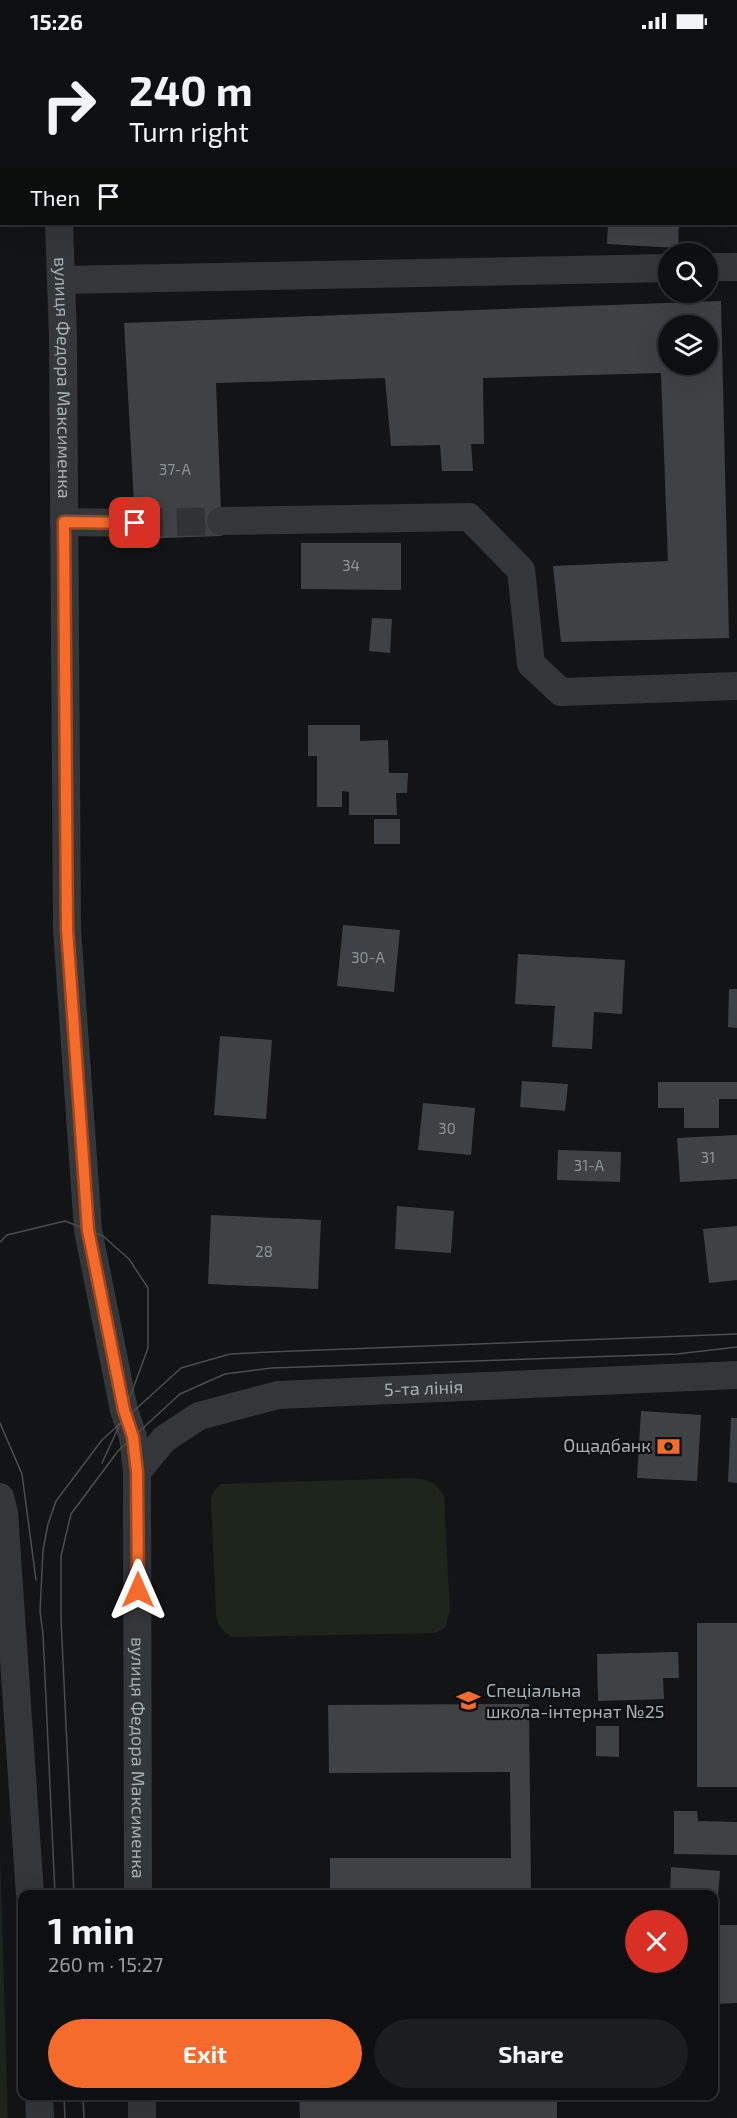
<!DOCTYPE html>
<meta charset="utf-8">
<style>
:root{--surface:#0e0f10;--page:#1c1d1e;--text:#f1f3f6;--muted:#9b9c9f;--line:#2e2f30;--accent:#f46b2b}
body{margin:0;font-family:"Exo 2",sans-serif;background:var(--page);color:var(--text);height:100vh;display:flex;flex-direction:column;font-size:22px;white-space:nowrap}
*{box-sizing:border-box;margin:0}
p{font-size:20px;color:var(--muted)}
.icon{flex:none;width:33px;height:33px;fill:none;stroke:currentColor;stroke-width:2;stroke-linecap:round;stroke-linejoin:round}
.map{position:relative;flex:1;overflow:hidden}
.panel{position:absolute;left:18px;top:1848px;width:700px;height:210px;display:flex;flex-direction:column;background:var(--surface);border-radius:12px;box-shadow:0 6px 24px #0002,0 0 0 2px var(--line)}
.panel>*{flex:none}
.hud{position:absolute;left:0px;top:0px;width:738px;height:183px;box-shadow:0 6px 24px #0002,0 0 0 2px var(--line);background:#0e0f10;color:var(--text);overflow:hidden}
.fabs{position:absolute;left:658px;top:201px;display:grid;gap:12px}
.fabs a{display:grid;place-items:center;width:60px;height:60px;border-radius:50%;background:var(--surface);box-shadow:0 6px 24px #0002,0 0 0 2px var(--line);font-size:30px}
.pin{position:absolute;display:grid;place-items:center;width:51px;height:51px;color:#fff;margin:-26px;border-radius:12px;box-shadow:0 3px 9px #0006}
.me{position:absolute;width:66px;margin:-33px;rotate:0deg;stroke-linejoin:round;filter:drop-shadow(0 0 4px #0008)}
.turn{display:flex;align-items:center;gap:21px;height:126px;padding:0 30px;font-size:27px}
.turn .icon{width:78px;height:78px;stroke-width:2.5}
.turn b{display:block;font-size:42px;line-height:51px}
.then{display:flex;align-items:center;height:57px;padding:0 30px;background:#0003;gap:12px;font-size:22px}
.round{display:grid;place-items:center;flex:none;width:63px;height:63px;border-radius:32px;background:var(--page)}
.overview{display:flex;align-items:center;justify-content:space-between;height:102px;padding:0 30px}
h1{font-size:36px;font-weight:700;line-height:45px}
.primary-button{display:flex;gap:12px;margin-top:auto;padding:12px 30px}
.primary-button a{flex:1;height:69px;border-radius:36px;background:var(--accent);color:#fff;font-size:24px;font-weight:700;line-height:69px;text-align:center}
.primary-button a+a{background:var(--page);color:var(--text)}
.status{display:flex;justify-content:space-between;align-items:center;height:42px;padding:0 30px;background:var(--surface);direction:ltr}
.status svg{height:16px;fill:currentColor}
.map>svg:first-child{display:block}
.green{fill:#1e251d}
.building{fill:#3f4245;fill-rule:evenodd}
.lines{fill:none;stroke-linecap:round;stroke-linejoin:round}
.minor-tunnel{stroke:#303335;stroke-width:28;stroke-dasharray:28 14;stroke-linecap:butt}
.minor{stroke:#34373a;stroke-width:28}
.tram{stroke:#494e51;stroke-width:1.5}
.route-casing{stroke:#9f461c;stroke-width:15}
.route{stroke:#f46b2b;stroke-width:10}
.labels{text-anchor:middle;stroke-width:4.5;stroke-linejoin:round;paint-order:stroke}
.number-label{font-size:15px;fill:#8b9499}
.street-label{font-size:18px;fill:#a4b0b5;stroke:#0e0f10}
.poi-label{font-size:18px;fill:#a4b0b5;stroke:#0e0f10;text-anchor:end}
</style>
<div class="status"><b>15:26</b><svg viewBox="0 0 49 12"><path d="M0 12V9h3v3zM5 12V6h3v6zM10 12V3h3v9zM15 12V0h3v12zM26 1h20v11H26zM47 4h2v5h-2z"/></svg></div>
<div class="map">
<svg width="737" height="2076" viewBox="0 0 737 2076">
<rect width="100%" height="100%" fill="#131415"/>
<path class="green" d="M411 1436C428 1437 435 1439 444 1454L450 1569 445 1586 436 1591 232 1595C222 1589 218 1584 216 1572L211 1457 214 1449 221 1442Z
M0 1807 8 2076H0Z"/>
<path class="building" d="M608 182H679L678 206 607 202Z
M721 259 729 596 561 600 553 524 668 519 661 331 483 336 484 402H471L473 429H442L440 403 391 404 385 336 216 341 222 494 136 497 124 281ZM669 284H708V322H669Z
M301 501H401V548L301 547Z
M372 576 392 577 390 611 369 609Z
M308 683H360V699L388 698 389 731H408L407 751H396L397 773H349V750L342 749V765H317V714H308Z
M374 777H400V802H374Z
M343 883 400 888 394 950 337 944Z
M518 912 625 918 622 972 594 970 592 1007 552 1005 555 964 515 962Z
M729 947H737V986L728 985Z
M220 994 272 998 266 1077 214 1073Z
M522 1039 568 1042 565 1069 520 1065Z
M658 1040H737V1057H719V1086H684V1066H658Z
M423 1061 475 1066 471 1113 418 1108Z
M737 1093V1137L680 1140 677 1096Z
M558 1108 621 1110 620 1140 557 1138Z
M397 1164 454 1169 451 1211 395 1207Z
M211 1173 321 1178 318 1247 208 1242Z
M737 1184V1238L709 1241 703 1187Z
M641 1369 701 1373 697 1439 637 1436Z
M731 1376H737V1441L728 1440Z
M697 1581H737V1745H697Z
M678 1610 679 1636H663L664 1657 598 1659 597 1612Z
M529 1662 531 1852H330V1816H511L510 1730 329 1731 328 1663Z
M596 1684H619V1715L596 1714Z
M674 1769H697L698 1779 737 1780V1813L674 1812Z
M671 1825 720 1829 717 1867H714V1852H670Z
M714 1883H737V1961L714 1962Z
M299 2054H557V2076H300Z"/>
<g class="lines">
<path class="minor-tunnel" d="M135 481 221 479"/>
<g class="minor">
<path d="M54 0V2"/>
<path id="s1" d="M59 182 63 295 67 887 88 1188 124 1368 133 1395 137 1430 138 1852"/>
<path d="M708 225H737"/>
<path d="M61 238 669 226"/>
<path d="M221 479 469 475 521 528 531 622 561 650 737 644"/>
<path d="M64 480 135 481"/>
<path id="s2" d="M137 1430 164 1397 199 1374 278 1353 737 1333"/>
<path d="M0 1455 4 1471 30 1852"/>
<path d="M39 2054 40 2076"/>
<path d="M142 2054V2076"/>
</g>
<path class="tram" d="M0 1200 7 1193 65 1179 103 1194 129 1217 148 1246V1306L120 1382 102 1421
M0 1381 22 1432 36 1538
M55 1852 43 1592 40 1569 43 1508 48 1482 56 1459 102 1398 181 1326 230 1312 269 1310 737 1292
M74 1852 61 1577V1514L71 1472 118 1409 180 1352 225 1332 271 1326 677 1312 737 1305
M64 2054 65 2076
M83 2054 84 2076"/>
</g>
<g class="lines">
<defs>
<path id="route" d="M135 481 64 480 67 887 88 1188 124 1368 133 1395 137 1430 138 1548"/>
</defs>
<use href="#route" class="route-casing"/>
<use href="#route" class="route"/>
</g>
<defs>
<symbol id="bank-bare" viewBox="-9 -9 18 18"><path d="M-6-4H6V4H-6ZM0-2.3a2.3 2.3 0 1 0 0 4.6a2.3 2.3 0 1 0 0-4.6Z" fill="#f46b2b" stroke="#0e0f10" stroke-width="2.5" paint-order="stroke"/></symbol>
<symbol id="school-bare" viewBox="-9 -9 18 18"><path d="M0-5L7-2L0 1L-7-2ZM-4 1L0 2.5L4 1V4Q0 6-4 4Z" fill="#f46b2b" stroke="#0e0f10" stroke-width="2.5" paint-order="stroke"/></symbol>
</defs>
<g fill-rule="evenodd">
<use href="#bank-bare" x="652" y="1388" width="33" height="33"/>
<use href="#school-bare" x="452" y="1642" width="33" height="33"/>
</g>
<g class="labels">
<g class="number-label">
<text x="175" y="433">37-А</text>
<text x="351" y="529">34</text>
<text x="368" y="921">30-А</text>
<text x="447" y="1092">30</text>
<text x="708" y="1121">31</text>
<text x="589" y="1129">31-А</text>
<text x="264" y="1215">28</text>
</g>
<g class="street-label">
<text dy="6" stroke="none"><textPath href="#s1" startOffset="154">вулиця Федора Максименка</textPath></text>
<text dy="6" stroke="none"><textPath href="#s2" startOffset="312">5-та лінія</textPath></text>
<text dy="6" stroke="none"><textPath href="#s1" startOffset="1540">вулиця Федора Максименка</textPath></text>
</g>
<g class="poi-label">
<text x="651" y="1410">Ощадбанк</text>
<text x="486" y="1655" text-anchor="start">Спеціальна<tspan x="486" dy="21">школа-інтернат №25</tspan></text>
</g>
</g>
</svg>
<div class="fabs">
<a><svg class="icon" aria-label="search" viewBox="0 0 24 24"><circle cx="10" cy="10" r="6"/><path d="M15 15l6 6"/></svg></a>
<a><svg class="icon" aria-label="layers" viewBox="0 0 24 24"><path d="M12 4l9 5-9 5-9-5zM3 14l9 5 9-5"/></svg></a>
</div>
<div class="pin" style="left:135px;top:481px;background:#d93025"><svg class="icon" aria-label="arrive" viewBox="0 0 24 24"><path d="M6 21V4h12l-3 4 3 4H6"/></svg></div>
<svg class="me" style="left:138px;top:1548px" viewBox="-20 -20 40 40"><path d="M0-17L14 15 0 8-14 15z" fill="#f46b2b" stroke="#fff" stroke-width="4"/></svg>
<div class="hud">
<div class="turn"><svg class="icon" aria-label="right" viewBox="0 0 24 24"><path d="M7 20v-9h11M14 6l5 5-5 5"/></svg><div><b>240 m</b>Turn right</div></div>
<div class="then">Then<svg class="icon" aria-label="arrive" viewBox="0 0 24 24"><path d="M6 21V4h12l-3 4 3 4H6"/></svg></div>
</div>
<section class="panel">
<div class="overview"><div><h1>1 min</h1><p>260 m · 15:27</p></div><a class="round" style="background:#d93025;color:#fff"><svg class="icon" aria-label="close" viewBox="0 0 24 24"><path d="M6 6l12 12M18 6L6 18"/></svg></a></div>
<div class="primary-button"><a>Exit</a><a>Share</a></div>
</section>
</div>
